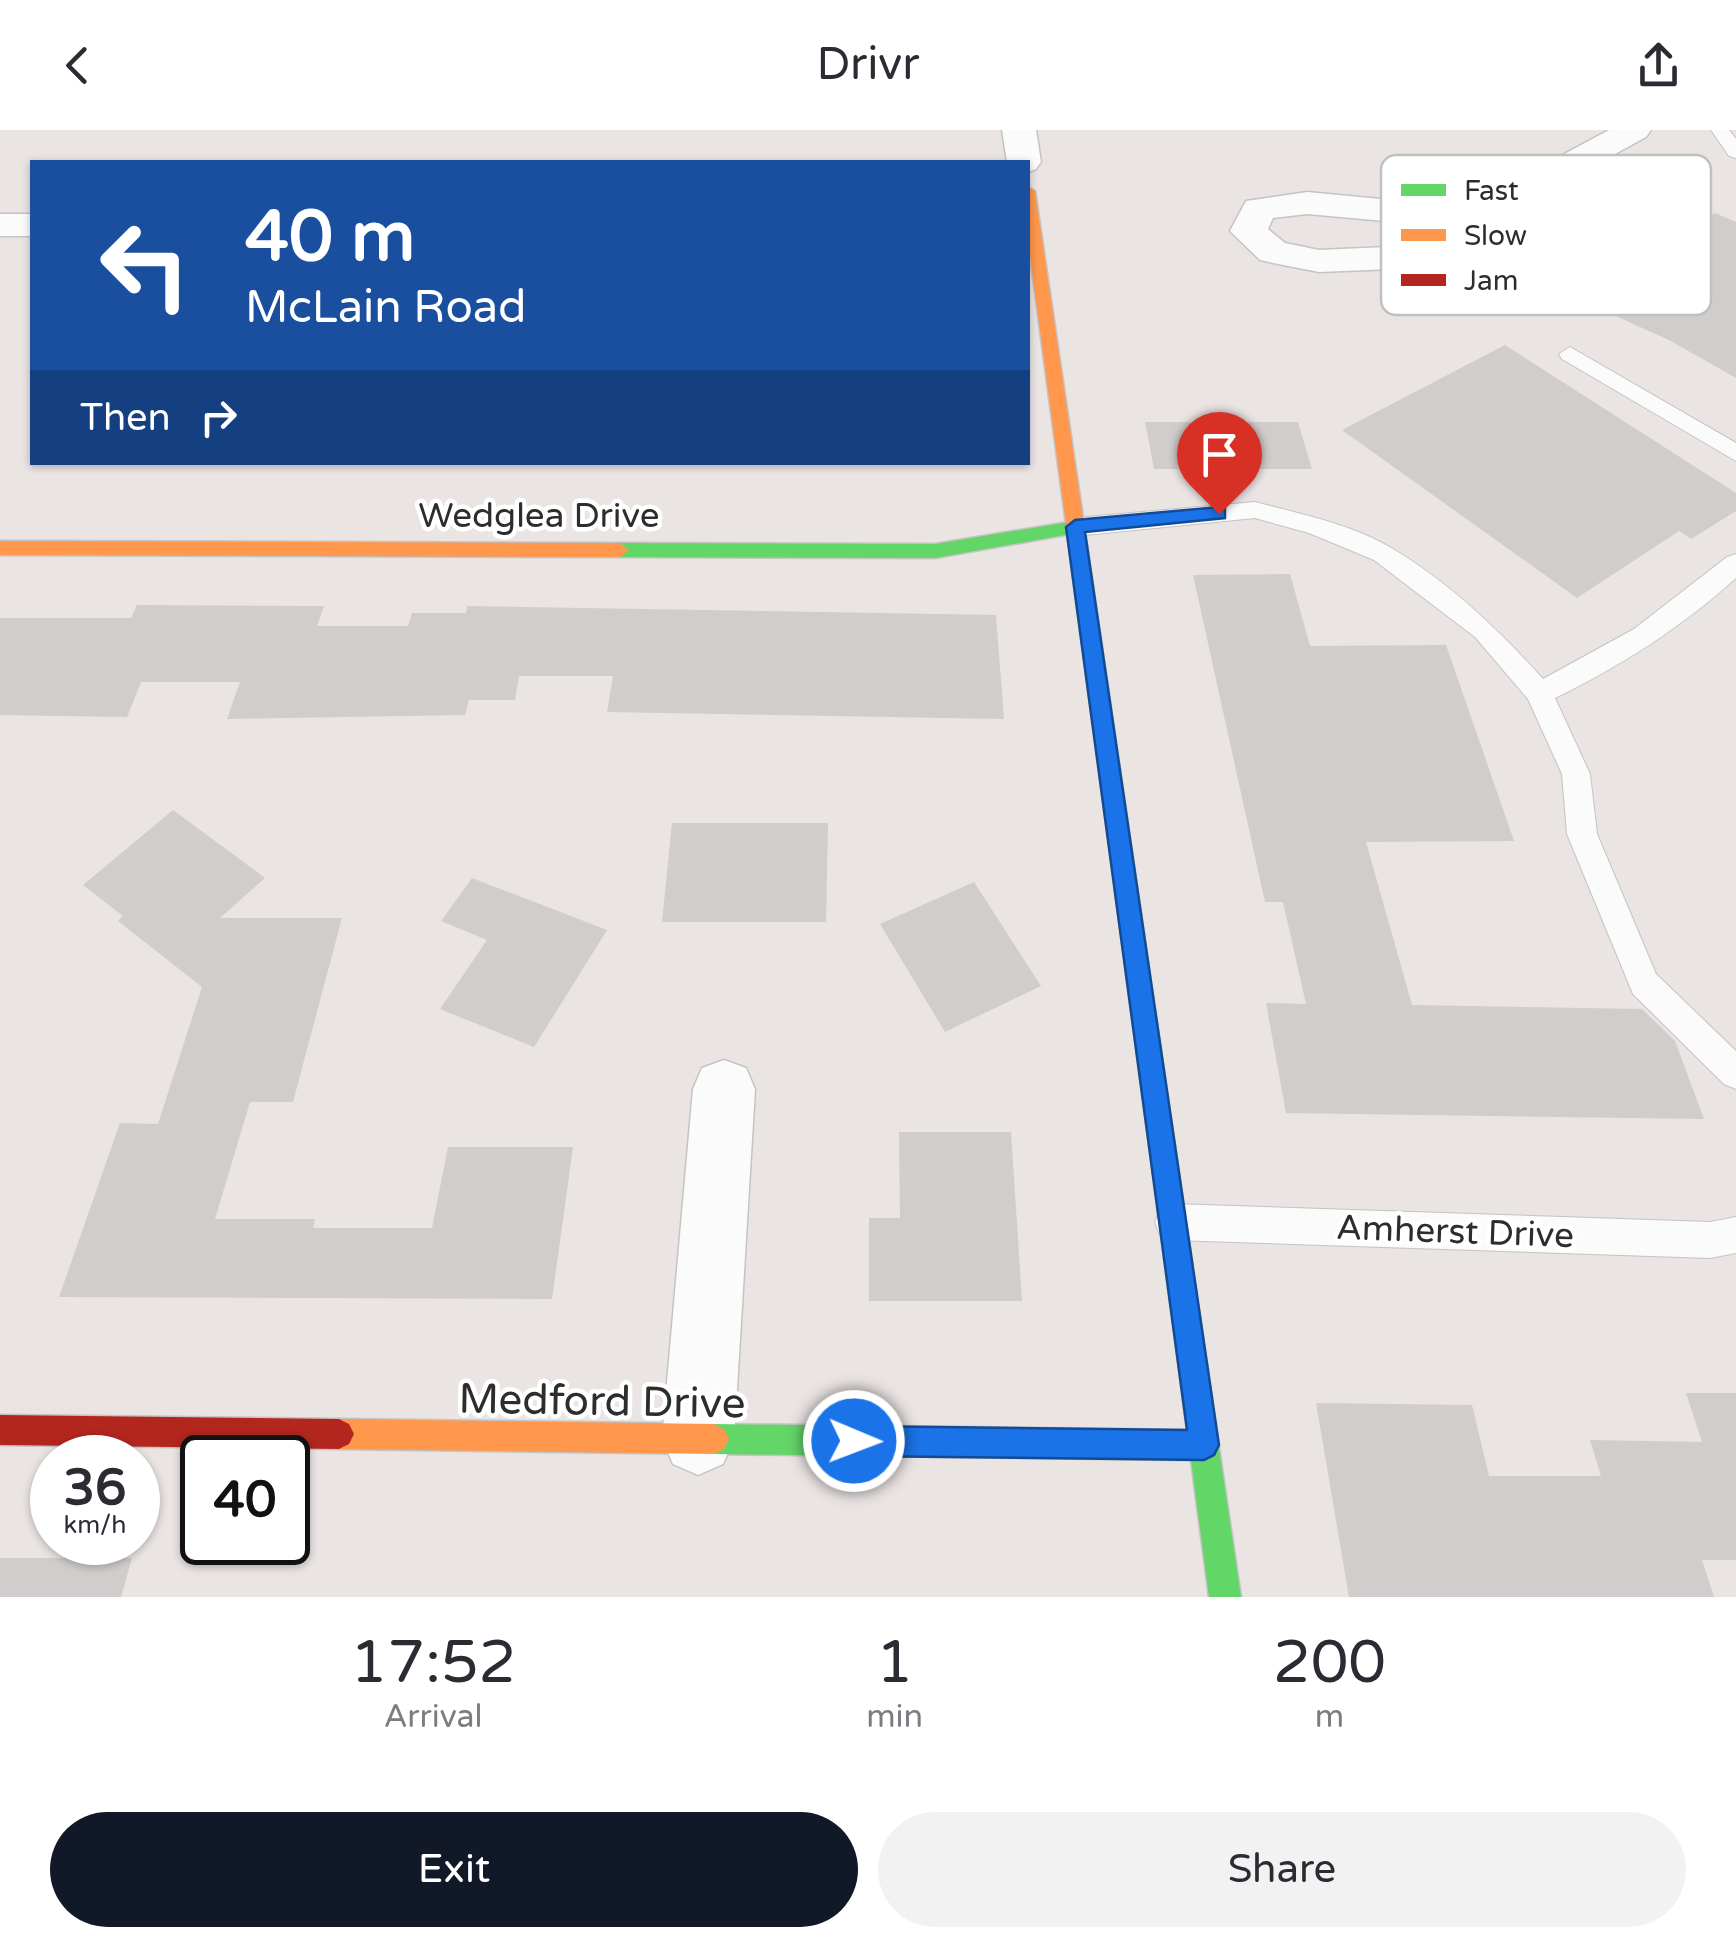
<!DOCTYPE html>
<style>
:root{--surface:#fff;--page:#f2f2f3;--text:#2b2b33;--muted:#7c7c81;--accent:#111827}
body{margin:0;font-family:"Varela Round",sans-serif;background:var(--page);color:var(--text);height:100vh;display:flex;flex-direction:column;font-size:38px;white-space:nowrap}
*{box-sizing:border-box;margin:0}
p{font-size:32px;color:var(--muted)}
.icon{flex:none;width:55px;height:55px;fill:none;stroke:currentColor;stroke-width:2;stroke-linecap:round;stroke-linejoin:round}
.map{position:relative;height:1467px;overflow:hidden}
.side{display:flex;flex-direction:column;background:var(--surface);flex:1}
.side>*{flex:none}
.banner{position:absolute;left:30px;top:30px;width:1000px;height:305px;border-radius:0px;box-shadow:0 2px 8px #0004;background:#1a4fa0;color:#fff;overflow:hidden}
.speed{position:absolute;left:30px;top:1305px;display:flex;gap:20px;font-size:50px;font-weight:700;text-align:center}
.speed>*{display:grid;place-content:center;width:130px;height:130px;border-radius:50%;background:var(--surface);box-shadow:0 2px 8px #0004;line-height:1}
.speed small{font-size:25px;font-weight:400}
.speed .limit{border:5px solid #111;border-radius:15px;background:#fff;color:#111}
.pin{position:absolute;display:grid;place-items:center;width:85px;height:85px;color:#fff;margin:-102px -42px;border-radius:50% 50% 50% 0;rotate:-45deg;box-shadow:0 0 10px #0007}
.pin .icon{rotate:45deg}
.me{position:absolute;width:110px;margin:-55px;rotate:91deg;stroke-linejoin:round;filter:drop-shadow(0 0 8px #0008)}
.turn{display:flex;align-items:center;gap:35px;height:210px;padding:0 50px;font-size:45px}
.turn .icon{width:130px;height:130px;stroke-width:2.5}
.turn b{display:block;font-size:70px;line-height:85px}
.then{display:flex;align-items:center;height:95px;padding:0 50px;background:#0003;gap:20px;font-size:38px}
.eta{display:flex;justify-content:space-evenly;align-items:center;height:170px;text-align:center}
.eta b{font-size:60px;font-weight:600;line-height:70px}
.button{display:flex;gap:20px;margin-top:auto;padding:20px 50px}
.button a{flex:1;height:115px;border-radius:60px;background:var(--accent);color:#fff;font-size:40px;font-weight:600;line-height:115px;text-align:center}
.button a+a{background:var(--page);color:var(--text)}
header{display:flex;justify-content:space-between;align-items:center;height:130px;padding:0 50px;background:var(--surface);font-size:45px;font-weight:600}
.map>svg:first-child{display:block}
.building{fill:#d1cdcc}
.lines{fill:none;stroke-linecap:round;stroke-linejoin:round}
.lane-casing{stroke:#c5c3c3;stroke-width:2}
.street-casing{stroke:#c5c3c3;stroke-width:3}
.fast-casing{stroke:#c5c3c3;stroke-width:3}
.slow-casing{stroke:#c5c3c3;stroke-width:3}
.jam-casing{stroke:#c5c3c3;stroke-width:3}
.lane{fill:#fcfbfb;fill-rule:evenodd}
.street{fill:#fcfbfb;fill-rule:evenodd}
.fast{fill:#63d668;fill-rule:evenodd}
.slow{fill:#ff974d;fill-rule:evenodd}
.jam{fill:#b3261e;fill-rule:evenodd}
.route{fill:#1a73e8;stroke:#114b97;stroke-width:2.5}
.labels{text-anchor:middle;stroke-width:9;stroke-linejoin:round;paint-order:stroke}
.street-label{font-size:35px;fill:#2d2d2d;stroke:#fff}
.near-street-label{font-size:42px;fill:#2d2d2d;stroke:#fff}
.key{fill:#fff;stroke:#c0c0c0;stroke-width:2.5}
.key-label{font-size:28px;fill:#2d2d2d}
</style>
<header><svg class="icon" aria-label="back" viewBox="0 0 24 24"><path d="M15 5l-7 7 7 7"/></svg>Drivr<svg class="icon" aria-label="share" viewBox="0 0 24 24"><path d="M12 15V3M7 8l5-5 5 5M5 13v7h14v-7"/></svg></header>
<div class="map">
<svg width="1736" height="1467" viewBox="0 0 1736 1467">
<rect width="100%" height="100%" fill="#eae4e3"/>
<path class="building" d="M1715 83 1736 92V248L1669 210 1591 175 1639 133 1645 136Z
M1505 215 1736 363V381L1691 409 1679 401 1577 468 1342 300Z
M1145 292H1298L1312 339H1154Z
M1290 444 1310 516 1446 515 1514 711 1366 712 1412 875 1642 879 1675 911 1704 989 1286 983 1266 873 1306 874 1283 772H1265L1193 445Z
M137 475 324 476 317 496H408L412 483H466L467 476 996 485 1004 589 607 582 613 546H519L515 570H469L465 585 227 589 240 552H141L127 587 0 585V488H131Z
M173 680 265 748 220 788H342L293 972H250L215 1089H315L313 1098H432L448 1017H573L552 1169 59 1167 120 993 158 994 202 857 118 791 123 786 83 755Z
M672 693H828L826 792H662Z
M472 748 607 800 534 917 440 879 487 810 441 791Z
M974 752 1041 856 945 902 880 794Z
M899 1002H1011L1022 1171H869V1088H900Z
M1686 1263H1736V1430H1702L1714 1467H1349L1316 1273 1472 1275 1489 1346H1601L1590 1310 1702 1312Z
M0 1428H132L121 1467H0Z"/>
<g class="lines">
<defs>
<path id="lane" d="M1711 0H1729L1736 9V28L1729 26Z
M1570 217 1736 313V331L1562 229 1559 224Z
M1255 372C1300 384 1352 394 1393 419 1450 453 1499 500 1543 549L1634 499 1727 427 1736 424V448C1682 497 1621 536 1555 568L1590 644 1597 704 1656 844 1736 921V959L1724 954 1633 864 1567 704 1562 644 1528 569 1475 507 1374 430 1309 403 1255 388 1075 406 1063 397 1075 388Z
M1173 1074 1710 1092 1736 1087V1123L1710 1128 1173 1110 1160 1105 1155 1092 1160 1079Z"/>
<path id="street" d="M1002 0H1036L1041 32 1036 39 1028 42V32H1007Z
M1609 0H1651L1646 7 1484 96 1393 139 1319 142 1273 133 1260 130 1230 101 1246 71 1307 62 1465 77ZM1307 84 1429 95 1386 117 1319 120 1285 113 1268 99 1273 88Z
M0 84H32V106H0Z
M724 930 746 938 755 959 734 1309 723 1334 698 1345 673 1334 662 1309 693 959 702 938Z"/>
<path id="fast" d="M1075 391 1084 397 1082 402 935 428 620 427 611 420 620 413 935 414Z
M1192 1216 1202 1220 1206 1230 1241 1467H1209L1191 1330 714 1324 704 1319 699 1309 704 1299 714 1294 1187 1300 1178 1230 1182 1220Z"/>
<path id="slow" d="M1028 57 1035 61 1108 558 1098 566 1088 558 1028 111Z
M0 411 620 413 629 420 620 427 0 425Z
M339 1289 714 1294 724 1299 729 1309 724 1319 714 1324 339 1319 329 1314 324 1304 329 1294Z"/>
<path id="jam" d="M1098 550 1108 558 1206 1230 1202 1240 1192 1244 1182 1240 1178 1230 1088 558Z
M0 1285 339 1289 349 1294 354 1304 349 1314 339 1319 0 1315Z"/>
</defs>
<use href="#lane" class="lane-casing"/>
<use href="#street" class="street-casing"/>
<use href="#fast" class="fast-casing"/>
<use href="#slow" class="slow-casing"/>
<use href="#jam" class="jam-casing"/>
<use href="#lane" class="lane"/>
<use href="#street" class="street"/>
<use href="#fast" class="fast"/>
<use href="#slow" class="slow"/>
<use href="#jam" class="jam"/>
</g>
<path class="route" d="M1219 377 1225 379V388L1085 402 1219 1315 1214 1325 1204 1330 854 1326 843 1321 839 1311 843 1301 854 1296 1187 1300 1066 397 1075 390Z"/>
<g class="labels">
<g class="street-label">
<text x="539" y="397">Wedglea Drive</text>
<text transform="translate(1455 1101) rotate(2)" y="12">Amherst Drive</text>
</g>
<g class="near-street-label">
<text transform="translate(602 1270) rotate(1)" y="15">Medford Drive</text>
</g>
</g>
<rect x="1381" y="25" width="330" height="160" rx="15" class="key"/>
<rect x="1401" y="54" width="45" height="12" fill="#63d668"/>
<rect x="1401" y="99" width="45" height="12" fill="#ff974d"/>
<rect x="1401" y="144" width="45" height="12" fill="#b3261e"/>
<g class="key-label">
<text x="1464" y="70">Fast</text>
<text x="1464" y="115">Slow</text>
<text x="1464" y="160">Jam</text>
</g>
</svg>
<div class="speed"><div>36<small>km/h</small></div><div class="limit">40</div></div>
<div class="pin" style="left:1219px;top:384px;background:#d93025"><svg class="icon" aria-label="arrive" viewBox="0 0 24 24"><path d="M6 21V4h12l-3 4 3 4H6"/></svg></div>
<svg class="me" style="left:854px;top:1311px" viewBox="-20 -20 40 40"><circle r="17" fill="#1a73e8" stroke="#fff" stroke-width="3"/><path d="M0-11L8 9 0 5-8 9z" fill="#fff"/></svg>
<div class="banner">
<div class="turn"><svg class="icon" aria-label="left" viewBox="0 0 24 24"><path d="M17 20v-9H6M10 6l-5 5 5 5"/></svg><div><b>40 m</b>McLain Road</div></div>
<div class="then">Then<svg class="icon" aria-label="right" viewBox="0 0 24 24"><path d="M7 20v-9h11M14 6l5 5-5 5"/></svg></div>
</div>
</div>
<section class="side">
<div class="eta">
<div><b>17:52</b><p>Arrival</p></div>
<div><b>1</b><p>min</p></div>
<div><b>200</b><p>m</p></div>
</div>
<div class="button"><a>Exit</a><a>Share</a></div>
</section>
